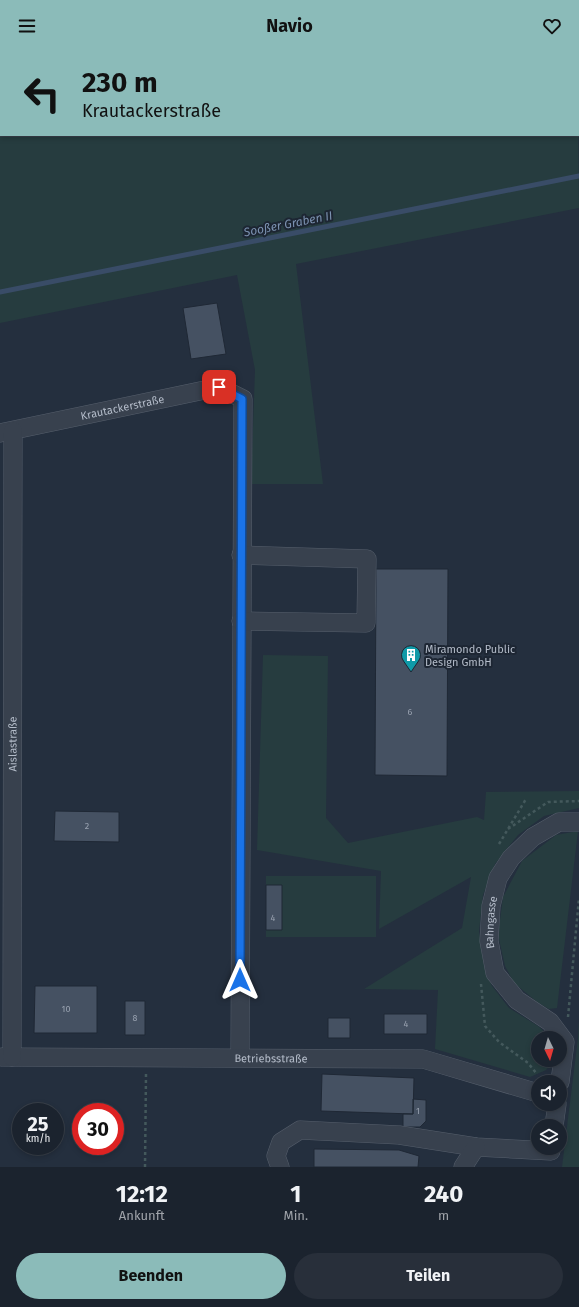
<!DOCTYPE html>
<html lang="de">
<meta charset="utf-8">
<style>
:root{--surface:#1b232e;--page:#282f3a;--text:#f1f3f6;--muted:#a0a4aa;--line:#39404a;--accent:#8bbbb9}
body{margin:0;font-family:"Fira Sans",sans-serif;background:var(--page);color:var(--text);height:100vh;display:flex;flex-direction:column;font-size:15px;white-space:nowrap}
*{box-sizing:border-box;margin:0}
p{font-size:13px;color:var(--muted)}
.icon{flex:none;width:22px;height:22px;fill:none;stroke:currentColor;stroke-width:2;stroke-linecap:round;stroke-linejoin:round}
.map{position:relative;height:1115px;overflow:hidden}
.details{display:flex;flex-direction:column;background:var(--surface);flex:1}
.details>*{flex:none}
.guide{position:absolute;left:0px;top:0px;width:579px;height:84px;box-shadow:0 2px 6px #0003,0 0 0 1px var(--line);background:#8bbbb9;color:#111;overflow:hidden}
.needle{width:26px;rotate:175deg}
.controls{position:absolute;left:531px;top:979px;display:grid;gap:8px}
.controls a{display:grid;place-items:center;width:36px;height:36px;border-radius:50%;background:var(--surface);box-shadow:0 2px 6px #0003,0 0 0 1px var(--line);font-size:20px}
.speed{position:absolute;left:12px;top:1051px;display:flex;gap:8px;font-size:20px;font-weight:700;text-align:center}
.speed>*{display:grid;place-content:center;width:52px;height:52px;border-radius:50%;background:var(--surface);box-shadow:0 2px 6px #0003,0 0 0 1px var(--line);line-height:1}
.speed small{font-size:10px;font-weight:400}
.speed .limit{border:6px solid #d22;background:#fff;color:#111}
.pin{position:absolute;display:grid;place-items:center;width:34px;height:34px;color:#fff;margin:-17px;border-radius:8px;box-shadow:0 2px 6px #0006}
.me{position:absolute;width:44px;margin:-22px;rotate:0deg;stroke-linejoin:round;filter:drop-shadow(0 0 3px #0008)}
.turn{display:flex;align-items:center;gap:14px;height:84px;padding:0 16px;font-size:18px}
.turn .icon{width:52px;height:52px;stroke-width:2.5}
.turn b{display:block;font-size:28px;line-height:34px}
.eta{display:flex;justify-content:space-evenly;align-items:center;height:68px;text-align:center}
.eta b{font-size:24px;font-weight:700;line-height:28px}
.cta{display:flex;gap:8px;margin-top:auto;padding:8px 16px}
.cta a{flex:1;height:46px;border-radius:24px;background:var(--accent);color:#111;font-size:16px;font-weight:700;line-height:46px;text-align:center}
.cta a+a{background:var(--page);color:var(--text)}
header{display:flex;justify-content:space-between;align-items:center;height:52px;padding:0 16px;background:var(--accent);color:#111;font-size:18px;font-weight:700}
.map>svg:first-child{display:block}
.green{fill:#263c3f}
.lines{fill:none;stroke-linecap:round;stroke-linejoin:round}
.stream{stroke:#394c67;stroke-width:5}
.building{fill:#455162;stroke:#1f2835}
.minor-casing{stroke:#565f6c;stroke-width:19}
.path{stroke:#44595c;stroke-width:2.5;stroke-dasharray:3 3;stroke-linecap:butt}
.minor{stroke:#38414e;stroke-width:18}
.route-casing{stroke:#114b97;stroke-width:10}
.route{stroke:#1a73e8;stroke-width:7}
.labels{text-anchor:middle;stroke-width:4;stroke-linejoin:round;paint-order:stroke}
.number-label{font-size:9px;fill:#98a1af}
.street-label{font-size:11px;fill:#b4bcc9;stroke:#1d2633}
.poi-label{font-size:11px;fill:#b4bcc9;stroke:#1d2633;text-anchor:start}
.water-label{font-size:12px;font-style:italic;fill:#7c92b1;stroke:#1d2633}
</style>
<header><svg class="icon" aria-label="menu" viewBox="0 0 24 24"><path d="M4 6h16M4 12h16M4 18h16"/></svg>Navio<svg class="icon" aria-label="heart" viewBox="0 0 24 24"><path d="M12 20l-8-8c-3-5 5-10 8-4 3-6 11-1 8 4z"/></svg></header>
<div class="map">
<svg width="579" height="1115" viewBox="0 0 579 1115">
<rect width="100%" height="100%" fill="#242f3e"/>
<path class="green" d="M0 0H577V1H1V83H578V36L579 156 296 212 323 432H251L255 318 237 223 0 271Z
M263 603 328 604 326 766 348 791 477 765 484 768 486 740 579 739V756L544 764 518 783 495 812 483 843 479 879 484 913 492 934 509 956 538 974 549 984V986H538V1008H552V1011L546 1018 530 1025 435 997 438 938 364 937 462 876 471 825 379 877 381 819 257 798Z
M578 779 557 956 549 957 537 950 514 931 505 914 498 883 503 845 522 809 556 783Z
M266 824H376V885H266Z
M579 967V1115H562L578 986Z"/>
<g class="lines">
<path class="stream" d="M0 240 579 124"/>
</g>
<path class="building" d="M217 251 226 302 191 307 183 256Z
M376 517H448L447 724 375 723Z
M55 759 119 760V790L54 789Z
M266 833H282V878H266Z
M35 934H97V981H34Z
M125 949H145V983H125Z
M384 962H427V982H384Z
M328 966H350V986H328Z
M322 1022 414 1026 413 1062 321 1059Z
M413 1047 426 1048V1069L420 1075H403V1062H413Z
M314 1097 399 1098 419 1104 418 1115H314Z"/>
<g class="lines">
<defs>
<g id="minor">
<path id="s1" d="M0 381 219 335 243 347 240 1005"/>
<path d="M241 569 366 571 367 507 241 503"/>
<path id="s2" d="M2 1005 423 1007 538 1041"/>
<path id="s3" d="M12 1005 13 379"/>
<path id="s4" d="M560 1030 565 990 550 970 517 948 495 921 489 889 491 854 498 826 511 806 533 785 559 770H579"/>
<path d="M554 1074 557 1052"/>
<path d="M280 1115 276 1104 281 1090 300 1078 399 1083 476 1095 551 1099"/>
<path d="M463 1115 476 1095"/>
</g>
</defs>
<use href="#minor" class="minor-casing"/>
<path class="path" d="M508 777 548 750 579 749
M499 792 526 747
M481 932 485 974 499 990 528 1011 537 1022
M568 965 579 846
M145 1115 146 1022"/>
<use href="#minor" class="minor"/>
</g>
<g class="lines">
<defs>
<path id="route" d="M219 335 242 347 240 928"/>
</defs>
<use href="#route" class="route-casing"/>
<use href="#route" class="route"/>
</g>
<defs>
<symbol id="building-pin" viewBox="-11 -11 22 30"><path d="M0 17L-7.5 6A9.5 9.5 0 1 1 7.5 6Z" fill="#0f9aa8" stroke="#1d2633"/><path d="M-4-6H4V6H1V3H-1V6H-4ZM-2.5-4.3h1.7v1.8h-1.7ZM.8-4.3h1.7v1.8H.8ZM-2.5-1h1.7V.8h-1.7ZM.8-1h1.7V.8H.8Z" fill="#fff"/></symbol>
</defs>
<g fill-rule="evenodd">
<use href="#building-pin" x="400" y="592" width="22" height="30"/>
</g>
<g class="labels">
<g class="number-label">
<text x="410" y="663">6</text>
<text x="87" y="777">2</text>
<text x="273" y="869">4</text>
<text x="66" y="960">10</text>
<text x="135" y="969">8</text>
<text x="406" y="975">4</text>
<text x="418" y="1062">1</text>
</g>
<g class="street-label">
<text dy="4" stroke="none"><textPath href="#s1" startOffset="125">Krautackerstraße</textPath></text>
<text dy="4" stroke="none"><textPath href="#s3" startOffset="313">Aislastraße</textPath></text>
<text dy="4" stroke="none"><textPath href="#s4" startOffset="191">Bahngasse</textPath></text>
<text dy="4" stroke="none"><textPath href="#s2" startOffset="269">Betriebsstraße</textPath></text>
</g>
<g class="poi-label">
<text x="425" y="601">Miramondo Public<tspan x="425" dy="13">Design GmbH</tspan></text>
</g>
<g class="water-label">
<text transform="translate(288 172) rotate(-11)" y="4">Sooßer Graben II</text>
</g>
</g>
</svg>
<div class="controls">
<a><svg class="needle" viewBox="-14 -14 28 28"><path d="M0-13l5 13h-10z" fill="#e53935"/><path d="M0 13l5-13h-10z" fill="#a0a4aa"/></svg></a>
<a><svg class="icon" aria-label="sound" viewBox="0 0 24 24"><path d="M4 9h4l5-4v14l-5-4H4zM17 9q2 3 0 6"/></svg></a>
<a><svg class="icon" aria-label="layers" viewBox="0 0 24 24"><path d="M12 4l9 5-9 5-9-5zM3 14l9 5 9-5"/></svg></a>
</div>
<div class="speed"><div>25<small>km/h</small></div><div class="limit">30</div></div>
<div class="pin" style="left:219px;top:335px;background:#d93025"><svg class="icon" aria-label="arrive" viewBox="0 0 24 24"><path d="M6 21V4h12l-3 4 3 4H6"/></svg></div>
<svg class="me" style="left:240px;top:928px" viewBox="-20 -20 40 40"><path d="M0-17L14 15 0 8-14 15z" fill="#1a73e8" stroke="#fff" stroke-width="4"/></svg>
<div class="guide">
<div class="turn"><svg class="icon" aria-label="left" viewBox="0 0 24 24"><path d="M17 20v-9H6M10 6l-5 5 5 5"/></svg><div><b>230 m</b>Krautackerstraße</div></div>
</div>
</div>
<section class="details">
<div class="eta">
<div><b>12:12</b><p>Ankunft</p></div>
<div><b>1</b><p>Min.</p></div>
<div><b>240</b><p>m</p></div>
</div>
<div class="cta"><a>Beenden</a><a>Teilen</a></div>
</section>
